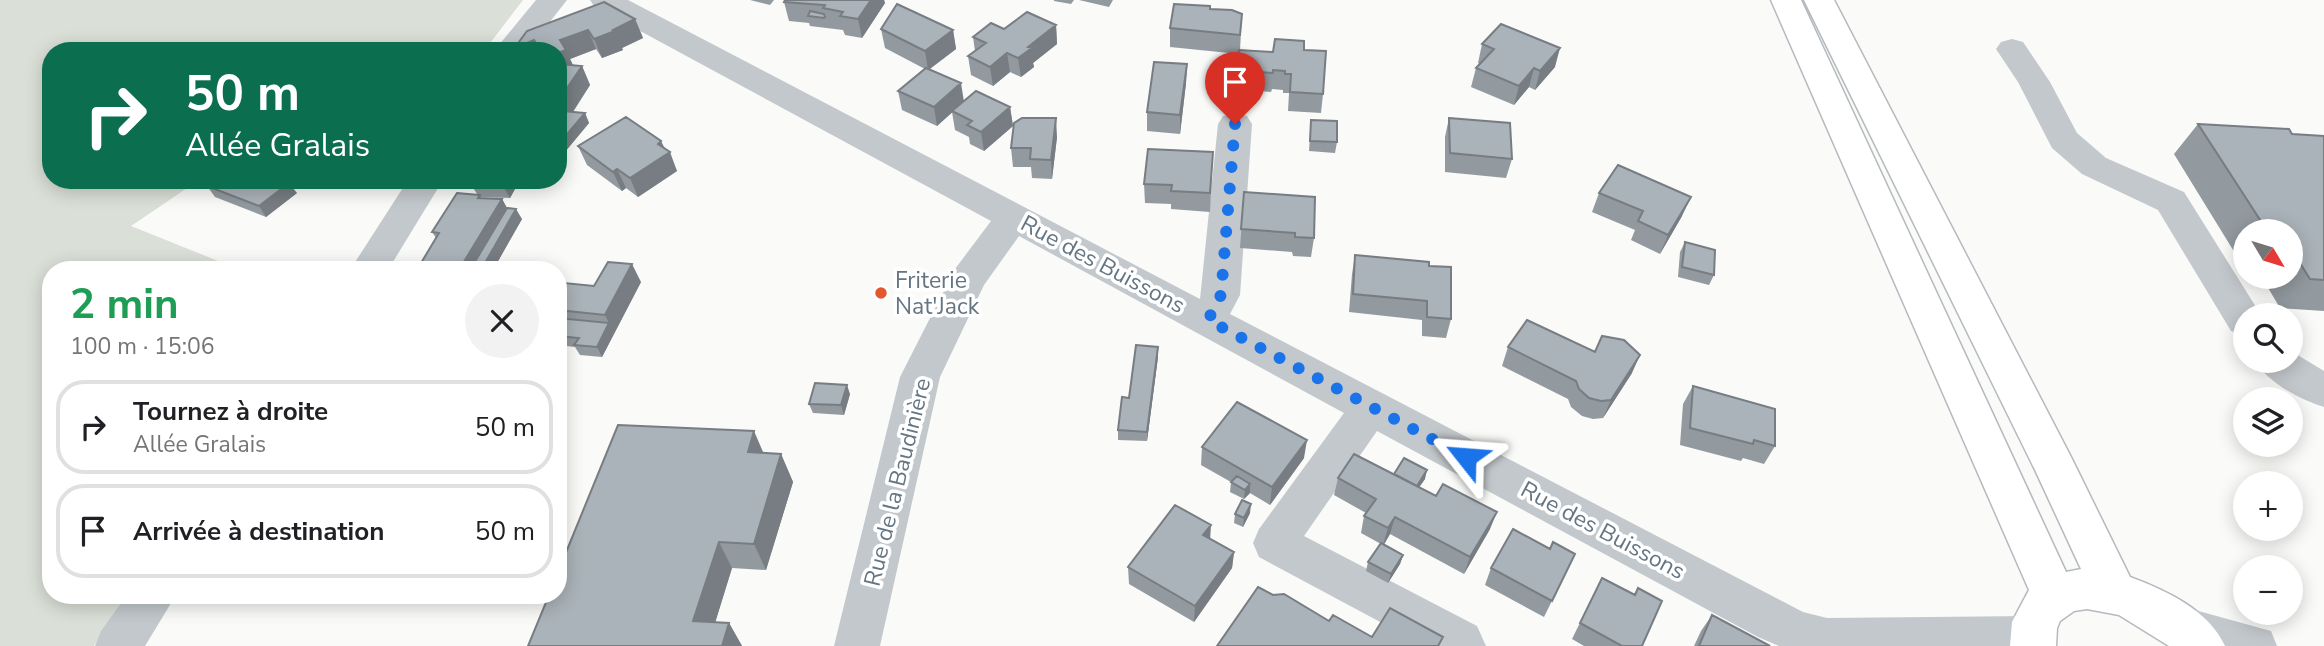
<!DOCTYPE html>
<html lang="fr">
<meta charset="utf-8">
<style>
:root{--surface:#fff;--page:#f2f2f2;--text:#202124;--muted:#757577;--line:#e0e0e0}
body{margin:0;font-family:"Nunito Sans",sans-serif;background:var(--page);color:var(--text);height:100vh;display:flex;flex-direction:column;font-size:26px;white-space:nowrap}
*{box-sizing:border-box;margin:0}
p{font-size:23px;color:var(--muted)}
.icon{flex:none;width:38px;height:38px;fill:none;stroke:currentColor;stroke-width:2;stroke-linecap:round;stroke-linejoin:round}
.map{position:relative;flex:1;overflow:hidden}
.sheet{position:absolute;left:42px;top:261px;width:525px;height:343px;display:flex;flex-direction:column;background:var(--surface);border-radius:28px;box-shadow:0 4px 18px #0003}
.sheet>*{flex:none}
.top-card{position:absolute;left:42px;top:42px;width:525px;height:147px;border-radius:28px;box-shadow:0 4px 18px #0003;background:#0b6e4f;color:#fff;overflow:hidden}
.needle{width:46px;rotate:128deg}
.fabs{position:absolute;left:2233px;top:219px;display:grid;gap:14px}
.fabs a{display:grid;place-items:center;width:70px;height:70px;border-radius:50%;background:var(--surface);box-shadow:0 4px 18px #0003;font-size:35px}
.pin{position:absolute;display:grid;place-items:center;width:60px;height:60px;color:#fff;margin:-72px -30px;border-radius:50% 50% 50% 0;rotate:-45deg;box-shadow:0 0 7px #0007}
.pin .icon{rotate:45deg}
.me{position:absolute;width:77px;margin:-38px;rotate:298deg;stroke-linejoin:round;filter:drop-shadow(0 0 5px #0008)}
.turn{display:flex;align-items:center;gap:24px;height:147px;padding:0 28px;font-size:32px}
.turn .icon{width:91px;height:91px;stroke-width:2.5}
.turn b{display:block;font-size:49px;line-height:60px}
.round{display:grid;place-items:center;flex:none;width:74px;height:74px;border-radius:37px;background:var(--page)}
.head{display:flex;align-items:center;justify-content:space-between;height:119px;padding:0 28px}
h1{font-size:42px;font-weight:700;line-height:52px;color:#1e9e55}
ul{padding:0;list-style:none}
li{display:flex;align-items:center;gap:21px;height:94px;margin:0 14px 10px;padding:0 14px;border:4px solid var(--line);border-radius:28px}
li div{flex:1}
li b{display:block;font-size:26px}
li em{font-style:normal}
.map>svg:first-child{display:block}
.green{fill:#dadfd7}
.lines{fill:none;stroke-linecap:round;stroke-linejoin:round}
.major-casing{stroke:#b5babe;stroke-width:3}
.minor{fill:#c3c8cc;fill-rule:evenodd}
.major{fill:#fff;fill-rule:evenodd}
.wall{fill:#929a9f}
.shaded-wall{fill:#777d82}
.building{fill:#aab3b9;stroke:#777d82;stroke-width:2}
.route{stroke:#1a73e8;stroke-width:12;stroke-dasharray:0 21.6}
.poi-dot{fill:#e4572e;stroke:#fff;stroke-width:2.5}
.labels{text-anchor:middle;stroke-width:7;stroke-linejoin:round;paint-order:stroke}
.street-label{font-size:23px;fill:#657683;stroke:#fff}
.poi-label{font-size:23px;fill:#657683;stroke:#fff;text-anchor:start}
</style>
<div class="map">
<svg width="2324" height="646" viewBox="0 0 2324 646">
<rect width="100%" height="100%" fill="#fafaf8"/>
<path class="green" d="M0 0H523L484 51H51V180H199L131 226 238 269 51 270V595H128L94 646H0Z"/>
<g class="lines">
<defs>
<path id="major" d="M1771 0H1801L2066 572 2081 569 2036 472 1804 0H1834L2072 459 2130 577C2165 590 2209 610 2225 646H2169L2119 615 2087 609 2074 611 2060 621 2057 628 2056 646H2010L2012 622 2029 590Z"/>
</defs>
<use href="#major" class="major-casing"/>
<path class="minor" d="M536 0H567L527 51H494Z
M590 0H628L1200 299 1218 124 1223 116 1235 113 1247 116 1252 124 1240 295 1230 314 1803 612 1827 618 2032 616 2048 623 2055 638 2052 646H1779L1758 637 1377 431 1304 536 1477 626 1486 646H1425L1259 557 1253 543 1259 529 1344 413 1019 236 984 285 940 377 880 646H834L900 377 955 269 991 221 594 6Z
M2012 39 2023 42 2050 82 2077 133 2106 158 2184 192 2261 315H2245V336L2231 331 2158 210 2082 174 2052 148 2018 82 1996 49 2001 42Z
M408 180H443L388 270H350Z
M2291 351 2324 371V407C2301 400 2266 382 2255 360H2291Z
M127 595H176L145 646H95L101 631Z
M2184 607 2271 631 2277 646H2175L2168 643 2161 628 2168 613Z"/>
<use href="#major" class="major"/>
</g>
<path class="wall" d="M750 0H774L770 5Z
M785 0H884L885 3 862 38 845 35 843 30 810 26 809 23 789 21 784 2Z
M1054 0H1074L1071 4 1054 1Z
M1079 0H1113L1109 7Z
M1210 9 1242 14 1240 50 1273 52 1304 50 1323 94 1321 113 1288 111 1289 93H1283V90L1272 89 1271 92 1236 89 1239 54 1170 47V28Z
M635 19 643 38 622 48 623 50 602 58 596 49 570 59 573 66H582L590 85 573 112 585 113 589 123 564 153 558 164V116L560 115H558V51H522L520 46Z
M1056 25 1057 44 1033 63 1034 67 1021 77 1010 72 993 86 971 75 968 56 975 51 973 37 1004 29Z
M881 29 953 30 956 49 930 69 964 101 1010 107 1013 126 984 151 970 144 969 137 955 130 952 112 937 126 902 110 898 91 925 69 885 48Z
M1482 44 1555 67 1535 90 1529 87 1514 105 1471 87 1476 68 1480 64 1478 63Z
M1187 64 1186 83 1180 134 1147 131V112Z
M1449 118 1512 159 1506 178 1445 172V137Z
M1311 120 1337 142 1335 153 1309 151Z
M2198 124 2292 134 2324 136V311L2280 308 2261 276H2291V231H2245V259L2238 258 2174 154Z
M1057 137 1052 179 1032 178 1031 167H1013L1011 148Z
M661 141 677 171 638 197 626 188 622 191 587 165 578 146Z
M1213 152 1210 212 1171 209V204L1145 203 1144 184Z
M476 180H520L510 198 481 197 482 198 502 199 507 208 522 219 493 270H419L418 268 436 238 432 232 477 194 472 186Z
M207 186 297 193 266 217 215 197Z
M1244 192 1314 238 1311 257 1293 256 1292 252 1240 248Z
M1599 193 1682 216 1660 254 1631 240 1635 230 1592 212Z
M1685 242 1714 275 1709 285 1678 277 1680 252Z
M1355 255 1429 266 1451 319 1446 338 1422 336V320L1349 312 1352 274Z
M641 282 602 357 580 355 575 347 558 345V293L594 286Z
M1158 347V357L1147 441 1118 440V430L1129 398Z
M1508 347 1632 373 1603 418 1593 419 1582 416 1571 407 1568 399 1502 366Z
M1693 386 1775 446 1764 464 1743 458 1741 461 1680 445 1683 404Z
M850 394 844 415 813 413 809 404Z
M1202 447 1304 458 1270 505 1250 493 1244 499 1230 492 1231 482 1201 465Z
M763 453 781 454 793 482 766 570 732 568 715 622 729 623 742 646H528Z
M1394 474 1425 479 1419 487 1490 529 1464 574 1390 534 1384 545 1403 555 1400 564 1388 583 1366 571 1368 562 1381 544 1361 533 1364 516 1366 513 1334 495 1338 478Z
M1250 513 1243 527 1234 523 1235 514Z
M1550 549 1575 554 1544 617 1485 585 1491 568Z
M1234 552 1232 568 1194 622 1129 584 1128 567Z
M1602 578 1635 595 1642 646H1584L1572 639Z
M1712 615 1770 646H1694L1701 631Z"/>
<path class="shaded-wall" d="M871 0H884L885 3 862 38 858 19Z
M635 19 643 38 622 48 623 50 602 58 594 39Z
M1056 25 1057 44 1033 63 1034 67 1021 77 1018 58 1028 47Z
M588 30 596 49 570 59 575 69 558 75V53L560 40Z
M953 30 956 49 928 70 925 51Z
M534 40 539 51H522L520 46Z
M1560 48 1555 67 1535 90 1540 71Z
M1007 53 1010 72 993 86 990 67Z
M1187 64 1186 83 1180 134V115Z
M582 66 590 85 570 116 561 97Z
M1534 68 1529 87 1514 105 1519 86Z
M961 83 964 102 937 126 934 107Z
M1010 107 1013 126 984 151 981 132Z
M585 113 589 123 564 153 558 164V145Z
M1056 118 1057 137 1052 179 1051 160Z
M661 141 666 154 670 152 677 171 638 197 630 178Z
M617 169 626 188 622 191 613 172Z
M509 180H520L510 198 504 188Z
M289 183 297 193 266 217 259 206Z
M1691 197 1682 216 1660 254 1668 235Z
M502 199 512 217 516 209 522 219 493 270H459Z
M632 264 641 282 602 357 597 347 609 323 605 315Z
M1158 347V357L1147 441V432Z
M1640 355 1632 373 1603 418 1611 400Z
M847 385 850 394 844 415 841 405Z
M754 431 766 459 748 452Z
M1307 440 1304 458 1270 505 1272 487Z
M781 454 793 482 766 570 754 544Z
M1427 470 1425 479 1409 502 1412 493Z
M1250 484V493L1244 499 1245 490Z
M1251 504 1250 513 1243 527 1244 518Z
M1497 512 1490 529 1464 574 1470 557Z
M1395 517 1390 534 1383 545 1388 528Z
M1211 525 1210 541 1203 535Z
M719 542 732 568 708 646 693 621Z
M1234 552 1232 568 1194 622 1195 606Z
M1403 555 1400 564 1388 583 1391 574Z
M729 623 742 646H722Z"/>
<path class="building" d="M785 0H871L858 19 840 16 843 12 823 8 825 5 784 2Z
M604 2 635 19 613 30 615 31 594 39 588 30 560 40 566 50 558 53V51H541L534 40 520 46 519 42 527 31Z
M897 4 953 30 925 51 881 29Z
M1174 4 1210 6V9L1232 10 1242 14 1240 35 1170 28Z
M810 11 824 14 825 17 824 18 808 16Z
M1027 12 1056 25 1028 47 1032 48 1018 58 1007 53 990 67 968 56 986 43 973 37 991 23 1004 29Z
M1501 24 1560 48 1540 71 1534 68 1519 86 1476 68 1494 49 1482 44Z
M1275 39 1304 41V50L1326 51 1323 94 1290 92 1291 74H1285V71L1273 70V73L1237 70 1239 50 1273 52Z
M1154 62 1187 64 1180 115 1147 112Z
M558 64 582 66 561 97 558 96Z
M926 68 961 83 934 107 898 91Z
M976 91 1010 107 981 132 967 125 972 121 952 111Z
M563 111 585 113 558 145V116H559Z
M626 117 661 141 658 144 670 152 630 178 617 169 613 172 578 146Z
M1022 118H1056L1051 160 1030 159 1031 148H1011L1014 123Z
M1449 118 1510 123 1512 159 1450 153Z
M1311 120 1337 121V142L1310 141Z
M2198 124 2289 129 2292 134 2324 136V280L2310 279 2291 249V231H2279L2278 230 2266 229Z
M1148 149 1213 152 1210 193 1171 191 1172 185 1144 184Z
M1618 165 1691 197 1668 235 1638 221 1643 211 1599 193Z
M215 180H282L289 183 259 206 207 186Z
M476 180H509L504 188 472 186Z
M1244 192 1315 197 1314 238 1295 237V233L1241 229Z
M457 193 480 195 478 198 502 199 459 270 418 268 439 233 432 232Z
M507 208 516 209 481 270H470Z
M1685 242 1715 250 1714 275 1682 267Z
M1355 255 1429 262V266L1451 267V319L1427 317V301L1353 294Z
M608 262 632 264 605 315 558 310V293L564 283 594 286Z
M558 318 609 323 597 347 574 345 579 338 558 336Z
M1527 320 1595 352 1602 336 1624 340 1640 355 1611 400 1601 401 1589 398 1579 389 1576 381 1508 347Z
M1136 345 1158 347 1147 432 1118 430 1122 397 1129 398Z
M815 383 847 385 841 405 809 404Z
M1693 386 1775 409V446L1754 440 1753 444 1690 428Z
M1237 402 1307 440 1272 487 1202 447Z
M618 425 754 431 748 452 781 454 754 544 719 542 693 621 729 623 722 646H528L549 595H558V572Z
M1354 454 1436 496 1443 484 1497 512 1470 557 1395 517 1388 528 1364 516 1376 499 1338 478Z
M1404 458 1427 470 1417 486 1394 474Z
M1237 476 1250 484 1245 490 1231 482Z
M1242 500 1251 504 1244 518 1235 514Z
M1175 505 1211 525 1203 535 1234 552 1195 606 1128 567Z
M1513 529 1550 549 1553 542 1575 554 1552 601 1491 568Z
M1381 543 1403 555 1391 574 1368 562Z
M1602 578 1635 595 1638 588 1662 601 1642 646H1622L1580 623Z
M1258 587 1273 595 1284 594 1329 621 1333 615 1372 637 1390 608 1443 637 1438 646H1217Z
M1712 615 1770 646H1699Z"/>
<g class="lines">
<path class="route" d="M1235 124 1221 295 1208 320 1466 457"/>
</g>
<circle class="poi-dot" cx="881" cy="293" r="7"/>
<g class="labels">
<g class="street-label">
<text transform="translate(1103 264) rotate(28)" y="8">Rue des Buissons</text>
<text transform="translate(897 482) rotate(-76)" y="8">Rue de la Baudinière</text>
<text transform="translate(1603 530) rotate(28)" y="8">Rue des Buissons</text>
</g>
<g class="poi-label">
<text x="895" y="288">Friterie<tspan x="895" dy="26">Nat'Jack</tspan></text>
</g>
</g>
</svg>
<div class="fabs">
<a><svg class="needle" viewBox="-14 -14 28 28"><path d="M0-13l5 13h-10z" fill="#e53935"/><path d="M0 13l5-13h-10z" fill="#757577"/></svg></a>
<a><svg class="icon" aria-label="search" viewBox="0 0 24 24"><circle cx="10" cy="10" r="6"/><path d="M15 15l6 6"/></svg></a>
<a><svg class="icon" aria-label="layers" viewBox="0 0 24 24"><path d="M12 4l9 5-9 5-9-5zM3 14l9 5 9-5"/></svg></a>
<a>+</a>
<a>−</a>
</div>
<div class="pin" style="left:1235px;top:124px;background:#d93025"><svg class="icon" aria-label="arrive" viewBox="0 0 24 24"><path d="M6 21V4h12l-3 4 3 4H6"/></svg></div>
<svg class="me" style="left:1466px;top:457px" viewBox="-20 -20 40 40"><path d="M0-17L14 15 0 8-14 15z" fill="#1a73e8" stroke="#fff" stroke-width="4"/></svg>
<div class="top-card">
<div class="turn"><svg class="icon" aria-label="right" viewBox="0 0 24 24"><path d="M7 20v-9h11M14 6l5 5-5 5"/></svg><div><b>50 m</b>Allée Gralais</div></div>
</div>
<section class="sheet">
<div class="head"><div><h1>2 min</h1><p>100 m · 15:06</p></div><a class="round"><svg class="icon" aria-label="close" viewBox="0 0 24 24"><path d="M6 6l12 12M18 6L6 18"/></svg></a></div>
<ul>
<li><svg class="icon" aria-label="right" viewBox="0 0 24 24"><path d="M7 20v-9h11M14 6l5 5-5 5"/></svg><div><b>Tournez à droite</b><p>Allée Gralais</p></div><em>50 m</em></li>
<li><svg class="icon" aria-label="arrive" viewBox="0 0 24 24"><path d="M6 21V4h12l-3 4 3 4H6"/></svg><div><b>Arrivée à destination</b></div><em>50 m</em></li>
</ul>
</section>
</div>
